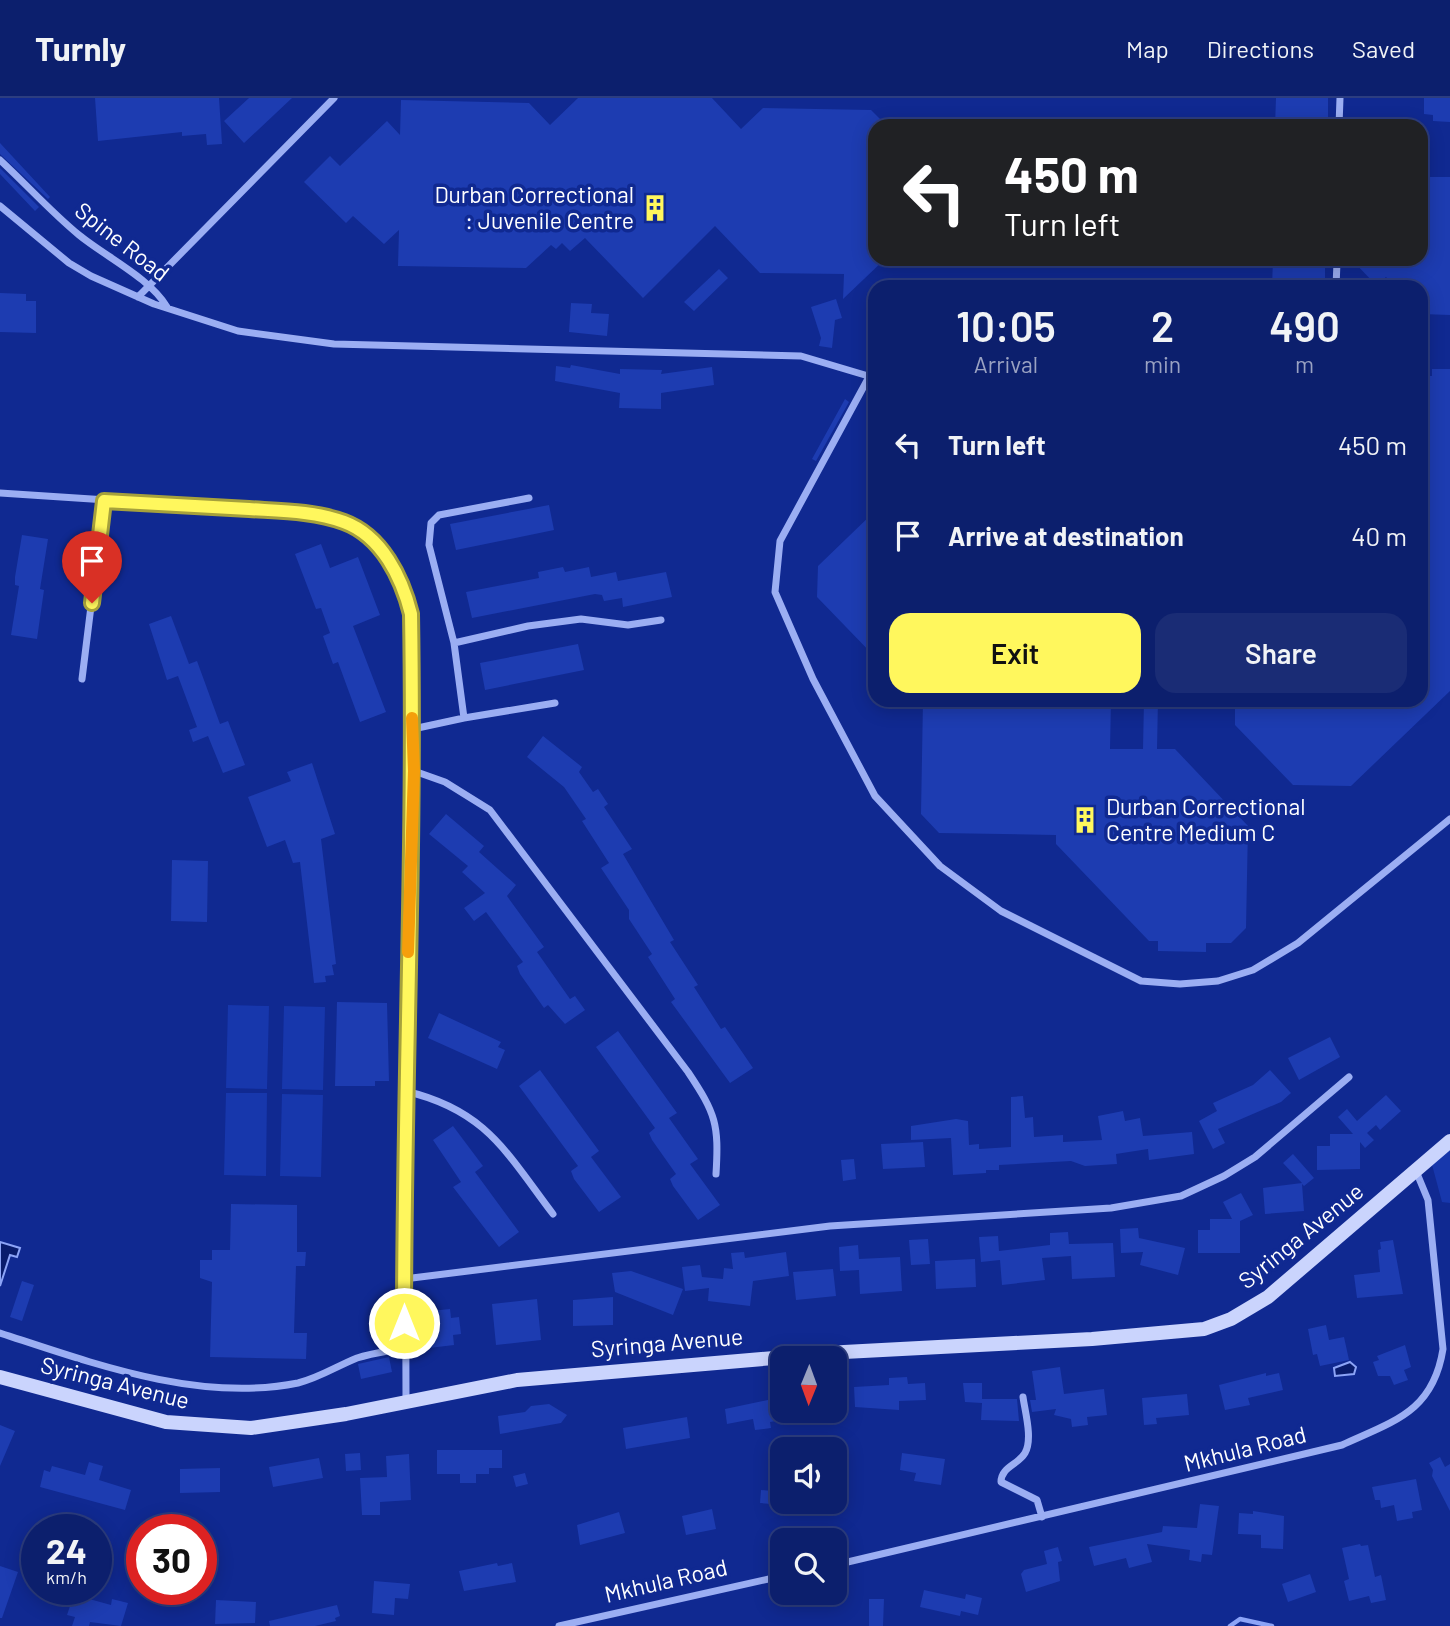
<!DOCTYPE html>
<style>
:root{--surface:#0c1f6d;--page:#1a2c75;--text:#f1f3f6;--muted:#9aa2c2;--line:#2c3d80;--accent:#fff75d}
body{margin:0;font-family:Barlow,sans-serif;background:var(--page);color:var(--text);height:100vh;display:flex;flex-direction:column;font-size:26px;white-space:nowrap}
*{box-sizing:border-box;margin:0}
p{font-size:23px;color:var(--muted)}
.icon{flex:none;width:38px;height:38px;fill:none;stroke:currentColor;stroke-width:2;stroke-linecap:round;stroke-linejoin:round}
.map{position:relative;flex:1;overflow:hidden}
.side{position:absolute;left:868px;top:182px;width:560px;height:427px;display:flex;flex-direction:column;background:var(--surface);border-radius:21px;box-shadow:0 4px 18px #0003,0 0 0 2px var(--line)}
.side>*{flex:none}
.top-card{position:absolute;left:868px;top:21px;width:560px;height:147px;border-radius:21px;box-shadow:0 4px 18px #0003,0 0 0 2px var(--line);background:#202124;color:#fff;overflow:hidden}
.needle{width:46px;rotate:181deg}
.fabs{position:absolute;left:770px;top:1248px;display:grid;gap:14px}
.fabs a{display:grid;place-items:center;width:77px;height:77px;border-radius:14px;background:var(--surface);box-shadow:0 4px 18px #0003,0 0 0 2px var(--line);font-size:35px}
.speed{position:absolute;left:21px;top:1416px;display:flex;gap:14px;font-size:35px;font-weight:700;text-align:center}
.speed>*{display:grid;place-content:center;width:91px;height:91px;border-radius:50%;background:var(--surface);box-shadow:0 4px 18px #0003,0 0 0 2px var(--line);line-height:1}
.speed small{font-size:18px;font-weight:400}
.speed .limit{border:10px solid #d22;background:#fff;color:#111}
.pin{position:absolute;display:grid;place-items:center;width:60px;height:60px;color:#fff;margin:-72px -30px;border-radius:50% 50% 50% 0;rotate:-45deg;box-shadow:0 0 7px #0007}
.pin .icon{rotate:45deg}
.me{position:absolute;width:77px;margin:-38px;rotate:0deg;stroke-linejoin:round;filter:drop-shadow(0 0 5px #0008)}
.turn{display:flex;align-items:center;gap:24px;height:147px;padding:0 21px;font-size:32px}
.turn .icon{width:91px;height:91px;stroke-width:2.5}
.turn b{display:block;font-size:49px;line-height:60px}
.eta{display:flex;justify-content:space-evenly;align-items:center;height:119px;text-align:center}
.eta b{font-size:42px;font-weight:600;line-height:49px}
.action{display:flex;gap:14px;margin-top:auto;padding:14px 21px}
.action a{flex:1;height:80px;border-radius:21px;background:var(--accent);color:#111;font-size:28px;font-weight:600;line-height:80px;text-align:center}
.action a+a{background:var(--page);color:var(--text)}
ul{padding:0;list-style:none}
li{display:flex;align-items:center;gap:21px;height:91px;padding:0 21px}
li div{flex:1}
li b{display:block;font-size:26px}
li em{font-style:normal}
header{display:flex;align-items:center;gap:42px;box-sizing:border-box;height:98px;padding:0 35px;background:var(--surface);border-bottom:2px solid var(--line)}
header strong{font-size:33px}
nav{display:flex;gap:38px;margin-inline-start:auto;font-size:24px}
.map>svg:first-child{display:block}
.green{fill:#1737ac}
.water{fill:#091c6d;stroke:#8ca4f7;stroke-width:2}
.lines{fill:none;stroke-linecap:round;stroke-linejoin:round}
.stream{stroke:#8ca4f7;stroke-width:4.5}
.building{fill:#1d3cb1}
.street{stroke:#9baef3;stroke-width:7}
.secondary{stroke:#cad4fd;stroke-width:14}
.route-casing{stroke:#a6a13c;stroke-width:18}
.route{stroke:#fff75d;stroke-width:12}
.slow{stroke:#f59e0b;stroke-width:12}
.labels{text-anchor:middle;stroke-width:7;stroke-linejoin:round;paint-order:stroke}
.poi-label{font-size:23px;fill:#fff;stroke:#102991;text-anchor:end}
.street-label{font-size:23px;fill:#fff;stroke:#102991}
</style>
<header>
<strong>Turnly</strong>
<nav><a>Map</a><a>Directions</a><a>Saved</a></nav>
</header>
<div class="map">
<svg width="1450" height="1528" viewBox="0 0 1450 1528">
<rect width="100%" height="100%" fill="#102991"/>
<path class="green" d="M228 907 269 908 267 991 226 990Z
M284 908 325 909 323 992 282 991Z
M226 995H267L266 1078 224 1077Z
M282 996 323 997 321 1079 280 1078Z
M1450 1047V1105L1442 1104 1431 1063Z"/>
<path class="water" d="M0 1144 20 1150 17 1159 10 1157 0 1188Z
M1350 1264 1356 1269 1354 1276 1335 1278 1334 1270Z"/>
<g class="lines">
<path class="stream" d="M1230 1528 1240 1521 1272 1528"/>
</g>
<path class="building" d="M95 0H219L222 46 207 47 206 36 182 38V34L98 43Z
M249 0H292L244 45 224 23Z
M578 0H712L741 31 763 10 871 12 887 28H875V161H885L843 201 844 176 760 175 715 128 643 200 585 140 570 153 562 145 556 151 551 147 526 170 398 168 399 132 384 146 353 118 346 125 304 84 330 58 340 68 387 23 400 37 401 2 529 5 550 27Z
M1276 0H1328V28H1275Z
M1424 0H1450V24L1433 23V17L1424 16Z
M0 45 50 99 48 101 0 56Z
M0 70 39 109 35 113 0 76Z
M1421 79H1450V217L1421 216V189H1396L1386 179 1376 187 1351 161H1421Z
M1273 161H1325V189H1272Z
M719 171 728 180 694 213 684 204Z
M0 195 26 196V203H36V235L0 234Z
M836 201 842 220 835 222 832 250 819 248 821 240 811 209Z
M571 205 592 206 591 215 609 216 607 238 569 234Z
M571 267 620 276V271L662 272 661 276 712 269 714 287 661 295V311L619 310 620 295 555 283 556 268 570 270Z
M1432 271H1450V593L1351 688 1293 687 1235 627V602H1421L1425 340H1421V278H1432Z
M845 301 849 304 816 363 812 361Z
M549 407 554 432 456 452 450 426Z
M875 413V559L817 499 818 468Z
M22 437 48 441 40 491 44 492 37 541 11 537 19 488 15 487V479Z
M321 446 330 470 358 459 380 517 353 528 386 614 360 624 338 564 333 566 323 538 330 535 321 510 316 511 295 456Z
M563 469 565 474 589 469 591 479 616 474 618 483 666 474 672 499 623 509 622 500 604 503 602 497 595 496 472 520 466 494 539 480 538 474Z
M171 518 189 566 197 563 220 626 228 623 245 667 223 675 208 638 193 644 189 632 197 629 178 578 167 582 149 526Z
M578 546 584 572 485 592 480 565Z
M923 602H1111L1110 651H1143L1144 602H1158L1157 651H1175L1248 728 1246 830 1231 845H1206V854L1158 853V843H1149L1056 746V737L939 735 921 716Z
M543 638 582 669 579 674 593 694 598 691 608 706 604 709 632 751 623 756 674 842 670 844 698 887 694 889 721 931 725 929 753 970 730 985 671 904 675 901 648 859 652 856 629 821V812L601 770 609 765 582 723 586 721 564 689 527 659Z
M312 665 335 736 321 741 336 866 332 867 334 877 325 878 326 884 314 885 300 764 293 765 285 742 267 749 248 699 291 683 287 674Z
M446 716 484 748 479 754 516 787 507 798 544 849 537 854 570 901 575 898 585 912 565 926 548 907 544 910 520 876 517 868 523 864 486 814 474 823 464 810 485 795 462 774 468 768 429 736Z
M172 762 208 763 207 824 171 823Z
M337 904 387 905 389 983H375V988H335Z
M439 915 501 944 498 949 505 952 497 971 428 940Z
M618 933 677 1015 669 1020 698 1061 690 1066 720 1107 698 1122 673 1088 670 1081 676 1076 652 1042 649 1035 655 1030 596 949Z
M1330 939 1340 959 1299 982 1288 960Z
M540 972 599 1053 591 1059 621 1099 599 1114 574 1081 571 1073 578 1068 519 988Z
M1270 972 1291 995 1281 1004 1218 1031 1225 1045 1213 1051 1199 1023 1217 1013 1213 1005 1253 987Z
M1386 997 1401 1013 1380 1032 1376 1027 1367 1035 1374 1042 1365 1050 1360 1044V1071L1317 1072V1048H1330V1036H1353L1338 1019 1347 1011 1357 1023Z
M1023 998 1025 1020 1033 1019 1034 1039 1063 1037V1044L1102 1042 1098 1018 1123 1013 1125 1023 1140 1020 1143 1038 1192 1034 1194 1056 1149 1062 1148 1051 1116 1056 1117 1066 1085 1068 1071 1063 999 1067V1072H986V1075L953 1077 951 1040 911 1042V1028L956 1021 968 1023 969 1047 979 1046V1051L1011 1049V999Z
M453 1028 483 1068 475 1074 519 1134 499 1149 453 1089 461 1084 433 1042Z
M923 1044 925 1069 883 1071 881 1046Z
M1293 1056 1314 1080 1304 1088 1302 1086 1304 1113 1265 1116 1263 1090 1302 1085 1283 1065Z
M854 1061 856 1081 843 1083 841 1062Z
M1241 1095 1253 1117 1240 1123V1155H1198V1132H1210V1121H1232L1223 1104Z
M231 1106 297 1107V1154H306L305 1168H296L294 1235H307L306 1261 210 1259 212 1184 200 1180V1162H212V1152H230Z
M1138 1130 1139 1140 1185 1150 1178 1177 1140 1167 1143 1154 1121 1155 1120 1131Z
M1068 1134 1069 1146 1113 1145 1115 1179 1072 1181 1071 1158 1042 1160 1045 1182 1002 1187 1000 1162 981 1164 979 1139 998 1138 999 1153 1050 1147V1135Z
M928 1141 930 1166 911 1167 909 1142Z
M1393 1142 1403 1196 1357 1200 1354 1177 1380 1174 1378 1152 1381 1151 1380 1144Z
M858 1147 859 1161 900 1159 902 1193 860 1196 859 1172 840 1173 839 1149Z
M744 1154 745 1160 786 1154 789 1178 753 1183 750 1208 708 1203 709 1190 685 1193 682 1169 700 1167 702 1179 723 1181 724 1170 733 1171 731 1155Z
M975 1161 976 1189 936 1191 935 1163Z
M833 1171 836 1198 796 1202 793 1174Z
M631 1173 683 1191 673 1217 615 1194 612 1175Z
M22 1183 34 1187 22 1223 10 1219Z
M613 1199V1227L573 1228V1202Z
M537 1201 541 1242 496 1247 492 1206Z
M390 1211H400V1240H384L383 1225H390Z
M450 1211 451 1220 459 1219 461 1236 453 1237 454 1247 429 1250 428 1240H412V1215Z
M1326 1227 1329 1242 1344 1239 1349 1262 1320 1268 1317 1256 1313 1257 1308 1231Z
M1405 1247 1411 1269 1404 1272 1408 1282 1394 1287 1390 1278H1378L1373 1264 1379 1262 1377 1258Z
M389 1259 392 1274 361 1281 358 1266Z
M1060 1269 1064 1296 1104 1291 1107 1317 1087 1319 1088 1327 1072 1329 1071 1321 1054 1317 1056 1311 1032 1314 1030 1302H1036L1032 1273Z
M1266 1275V1278L1279 1275 1283 1292 1248 1300 1250 1307 1225 1312 1219 1287Z
M907 1279 908 1286 925 1285 926 1302 899 1303V1312L855 1309 854 1289 889 1287V1280Z
M963 1285H982V1301H1017L1019 1323 981 1322 982 1305 965 1304Z
M1187 1296 1189 1317 1156 1320 1157 1326 1144 1327 1142 1300Z
M782 1299V1322L770 1324 771 1330 755 1332 753 1321 727 1326 725 1311Z
M549 1306 567 1317 561 1325 500 1336 498 1318 525 1314 531 1308Z
M687 1319 690 1340 626 1351 623 1330Z
M0 1327 15 1333 0 1368Z
M437 1352H502V1370H489V1376H476V1385H460V1376H437Z
M360 1355 361 1372 346 1373 345 1356Z
M902 1355 945 1361 941 1387 914 1383 916 1375 900 1372Z
M409 1356 411 1402 380 1404V1417H362L360 1380 387 1379 386 1358Z
M1440 1359 1445 1369 1450 1366V1413L1432 1378 1433 1372 1429 1365Z
M319 1360 323 1380 273 1389 269 1369Z
M89 1364 103 1368 99 1382 131 1392 125 1412 40 1389 44 1372 50 1374 52 1368 85 1377Z
M220 1370V1394L180 1395V1371Z
M525 1375 528 1386 516 1389 513 1378Z
M1416 1381 1422 1412 1412 1414 1413 1420 1397 1423 1394 1407 1381 1410 1380 1402H1375L1372 1389Z
M761 1392 782 1394V1407L760 1405Z
M1200 1406 1219 1408 1212 1457 1202 1456 1201 1464 1189 1462 1190 1452 1147 1446 1152 1464 1129 1470 1126 1460 1094 1468 1089 1449 1162 1434 1163 1428 1197 1430Z
M712 1411 716 1431 686 1437 682 1418Z
M1253 1413 1284 1418 1283 1451 1261 1450V1437L1238 1436 1239 1415 1253 1416Z
M619 1414 625 1435 580 1447 577 1427Z
M1360 1446 1361 1448 1368 1447 1375 1479 1381 1477 1386 1502 1371 1505 1369 1498 1349 1503 1344 1483 1349 1481 1342 1450Z
M1058 1449 1062 1463 1058 1464 1060 1483 1026 1494 1021 1476 1024 1472 1047 1466 1044 1453Z
M497 1465 498 1468 512 1465 516 1484 464 1493 459 1473Z
M0 1468 18 1474 2 1520H0Z
M1310 1476 1316 1494 1288 1504 1282 1486Z
M374 1483 410 1486 408 1501 395 1500 394 1517 372 1515Z
M924 1492 965 1501 966 1496 982 1500 978 1517 961 1513 960 1518 920 1509Z
M82 1499 111 1507 112 1501 128 1505 121 1528 90 1524 89 1528H72L75 1519 67 1517 71 1505 79 1507Z
M869 1501H884L883 1528H869Z
M216 1502 256 1504 255 1525 215 1526Z
M337 1507 340 1518 335 1520 336 1523 315 1528H270L269 1523Z"/>
<g class="lines">
<path class="street" d="M1339 28 1340 0
M0 62C27 87 51 114 79 137 106 159 150 180 167 209
M0 108 69 165 91 178 154 206 238 233 334 246 801 258 875 280
M1336 189 1337 164
M138 199 334 0
M870 277 780 443 775 494 813 581 875 698 940 768 1001 813 1141 883 1180 886 1218 883 1253 872 1298 845 1450 721
M0 395 304 415C317 418 334 419 346 425 383 443 402 479 411 516L414 673 405 942 406 1302
M454 545 429 447 431 425 439 417 529 400
M82 581 104 403
M464 620 555 605
M413 631 464 620 454 545 528 528 581 521 628 527 661 522
M414 673 445 684 490 712 688 974C716 1016 719 1026 716 1076
M405 993C486 1012 506 1054 553 1116
M404 1181 830 1128 1111 1110 1181 1098 1224 1078 1255 1059 1349 979
M0 1235C92 1265 199 1305 298 1285 319 1280 337 1268 357 1260 372 1255 389 1253 404 1250
M1023 1299C1025 1314 1033 1341 1025 1355 1018 1367 1001 1369 1001 1384L1037 1402 1042 1419
M835 1467 1342 1347C1394 1323 1433 1314 1443 1251L1428 1102 1416 1073
M559 1528 782 1478"/>
<path class="secondary" d="M0 1279 166 1324 251 1330 346 1316 517 1282 844 1254 1092 1241 1204 1231 1231 1221 1268 1199 1450 1043"/>
</g>
<g class="lines">
<defs>
<path id="route" d="M92 505 104 403C152 406 201 408 249 411 280 413 314 413 344 424 382 438 402 480 411 516 415 752 404 988 404 1225"/>
</defs>
<use href="#route" class="route-casing"/>
<use href="#route" class="route"/>
<path class="slow" d="M408 854 414 673 412 620"/>
</g>
<defs>
<symbol id="building-bare" viewBox="-9 -9 18 18"><path d="M-4-6H4V6H1V3H-1V6H-4ZM-2.5-4.3h1.7v1.8h-1.7ZM.8-4.3h1.7v1.8H.8ZM-2.5-1h1.7V.8h-1.7ZM.8-1h1.7V.8H.8Z" fill="#fff75d" stroke="#102991" stroke-width="2.5" paint-order="stroke"/></symbol>
</defs>
<g fill-rule="evenodd">
<use href="#building-bare" x="636" y="91" width="38" height="38"/>
<use href="#building-bare" x="1066" y="703" width="38" height="38"/>
</g>
<g class="labels">
<g class="poi-label">
<text x="634" y="105">Durban Correctional<tspan x="634" dy="26">: Juvenile Centre</tspan></text>
<text x="1106" y="717" text-anchor="start">Durban Correctional<tspan x="1106" dy="26">Centre Medium C</tspan></text>
</g>
<g class="street-label">
<text transform="translate(122 144) rotate(38)" y="8">Spine Road</text>
<text transform="translate(1301 1138) rotate(-39)" y="8">Syringa Avenue</text>
<text transform="translate(667 1245) rotate(-5)" y="8">Syringa Avenue</text>
<text transform="translate(115 1285) rotate(14)" y="8">Syringa Avenue</text>
<text transform="translate(1245 1351) rotate(-14)" y="8">Mkhula Road</text>
<text transform="translate(666 1483) rotate(-13)" y="8">Mkhula Road</text>
</g>
</g>
</svg>
<div class="fabs">
<a><svg class="needle" viewBox="-14 -14 28 28"><path d="M0-13l5 13h-10z" fill="#e53935"/><path d="M0 13l5-13h-10z" fill="#9aa2c2"/></svg></a>
<a><svg class="icon" aria-label="sound" viewBox="0 0 24 24"><path d="M4 9h4l5-4v14l-5-4H4zM17 9q2 3 0 6"/></svg></a>
<a><svg class="icon" aria-label="search" viewBox="0 0 24 24"><circle cx="10" cy="10" r="6"/><path d="M15 15l6 6"/></svg></a>
</div>
<div class="speed"><div>24<small>km/h</small></div><div class="limit">30</div></div>
<div class="pin" style="left:92px;top:505px;background:#d93025"><svg class="icon" aria-label="arrive" viewBox="0 0 24 24"><path d="M6 21V4h12l-3 4 3 4H6"/></svg></div>
<svg class="me" style="left:404px;top:1225px" viewBox="-20 -20 40 40"><circle r="17" fill="#fff75d" stroke="#fff" stroke-width="3"/><path d="M0-11L8 9 0 5-8 9z" fill="#fff"/></svg>
<div class="top-card">
<div class="turn"><svg class="icon" aria-label="left" viewBox="0 0 24 24"><path d="M17 20v-9H6M10 6l-5 5 5 5"/></svg><div><b>450 m</b>Turn left</div></div>
</div>
<section class="side">
<div class="eta">
<div><b>10:05</b><p>Arrival</p></div>
<div><b>2</b><p>min</p></div>
<div><b>490</b><p>m</p></div>
</div>
<ul>
<li><svg class="icon" aria-label="left" viewBox="0 0 24 24"><path d="M17 20v-9H6M10 6l-5 5 5 5"/></svg><div><b>Turn left</b></div><em>450 m</em></li>
<li><svg class="icon" aria-label="arrive" viewBox="0 0 24 24"><path d="M6 21V4h12l-3 4 3 4H6"/></svg><div><b>Arrive at destination</b></div><em>40 m</em></li>
</ul>
<div class="action"><a>Exit</a><a>Share</a></div>
</section>
</div>
